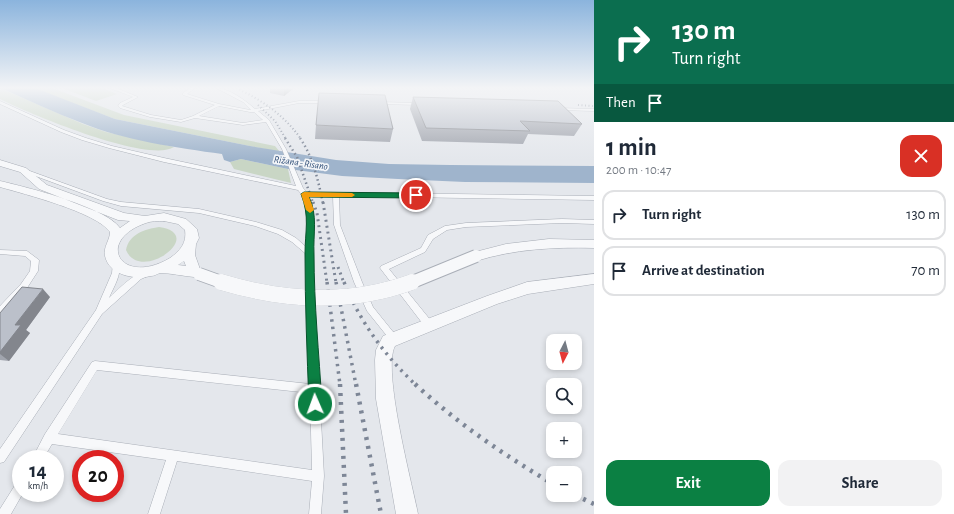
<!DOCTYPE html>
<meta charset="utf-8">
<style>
:root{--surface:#fff;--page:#f2f2f3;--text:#1f2937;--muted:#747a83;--line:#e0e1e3;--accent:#0b8043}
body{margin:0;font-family:"Alegreya Sans",sans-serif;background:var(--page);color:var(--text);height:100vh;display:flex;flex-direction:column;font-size:15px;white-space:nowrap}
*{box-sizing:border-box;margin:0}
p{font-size:13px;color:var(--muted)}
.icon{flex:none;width:22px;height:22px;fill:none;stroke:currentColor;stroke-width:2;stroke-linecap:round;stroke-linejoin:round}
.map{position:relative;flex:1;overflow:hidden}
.sheet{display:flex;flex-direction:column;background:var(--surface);width:360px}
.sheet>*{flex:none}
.hud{background:#0b6e4f;color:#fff;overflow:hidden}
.needle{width:26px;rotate:186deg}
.tools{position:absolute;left:546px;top:334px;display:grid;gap:8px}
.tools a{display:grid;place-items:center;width:36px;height:36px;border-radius:8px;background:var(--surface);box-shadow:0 2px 6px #0003;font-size:20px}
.speed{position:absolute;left:12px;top:450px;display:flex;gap:8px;font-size:20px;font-weight:700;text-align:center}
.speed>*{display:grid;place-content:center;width:52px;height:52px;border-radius:50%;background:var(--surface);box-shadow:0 2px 6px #0003;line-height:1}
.speed small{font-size:10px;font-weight:400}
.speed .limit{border:6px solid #d22;background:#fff;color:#111}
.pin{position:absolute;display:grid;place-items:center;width:34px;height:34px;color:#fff;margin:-17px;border:2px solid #fff;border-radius:50%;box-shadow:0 1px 4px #0007}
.me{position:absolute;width:44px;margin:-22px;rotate:358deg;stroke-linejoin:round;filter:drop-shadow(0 0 3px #0008)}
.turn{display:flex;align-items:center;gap:14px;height:84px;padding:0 12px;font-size:18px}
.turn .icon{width:52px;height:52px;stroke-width:2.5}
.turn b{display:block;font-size:28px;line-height:34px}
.then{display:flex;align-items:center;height:38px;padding:0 12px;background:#0003;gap:8px;font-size:15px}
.round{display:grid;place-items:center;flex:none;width:42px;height:42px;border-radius:12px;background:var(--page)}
.headline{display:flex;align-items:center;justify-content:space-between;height:68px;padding:0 12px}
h1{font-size:24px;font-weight:600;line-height:30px}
.action{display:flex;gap:8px;margin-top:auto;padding:8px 12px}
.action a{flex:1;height:46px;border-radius:12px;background:var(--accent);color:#fff;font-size:16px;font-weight:600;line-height:46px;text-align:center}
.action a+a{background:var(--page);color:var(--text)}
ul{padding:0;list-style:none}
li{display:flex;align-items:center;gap:12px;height:50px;margin:0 8px 6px;padding:0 4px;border:2px solid var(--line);border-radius:12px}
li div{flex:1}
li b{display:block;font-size:15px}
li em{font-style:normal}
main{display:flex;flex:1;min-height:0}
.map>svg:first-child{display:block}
.green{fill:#c9d6c5}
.water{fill:#9fb4cc}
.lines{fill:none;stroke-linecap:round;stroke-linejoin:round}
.service-casing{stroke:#a9aeb7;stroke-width:1}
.minor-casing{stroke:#a9aeb7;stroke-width:1}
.service{fill:#f7f8fa;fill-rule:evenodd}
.minor{fill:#f7f8fa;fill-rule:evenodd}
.rail-far4{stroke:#7d8696;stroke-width:2;stroke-dasharray:1 2.5;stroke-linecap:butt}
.rail-far3{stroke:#7d8696;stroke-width:2.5;stroke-dasharray:1.5 3;stroke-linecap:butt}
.rail-far2{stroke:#7d8696;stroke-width:3;stroke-dasharray:2 4;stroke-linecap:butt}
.rail-far1{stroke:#7d8696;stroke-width:3.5;stroke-dasharray:2.5 5;stroke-linecap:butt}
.rail{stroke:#7d8696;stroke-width:4.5;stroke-dasharray:3 6;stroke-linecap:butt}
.minor-bridge-far1-casing{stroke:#a9aeb7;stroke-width:14;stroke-linecap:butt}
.minor-bridge-casing{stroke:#a9aeb7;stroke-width:16;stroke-linecap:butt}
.minor-bridge-far1{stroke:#f7f8fa;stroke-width:12}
.minor-bridge{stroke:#f7f8fa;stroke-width:16}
.wall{fill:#a1a5ae}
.shaded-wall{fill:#83868d}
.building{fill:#bbc0ca;stroke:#83868d}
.route{fill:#0b8043;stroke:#07532c}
.slow{fill:#f59e0b}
.labels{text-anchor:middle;stroke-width:3.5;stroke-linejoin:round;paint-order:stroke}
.far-water-label{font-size:10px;font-style:italic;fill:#34527a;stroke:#f4f6f9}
</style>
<main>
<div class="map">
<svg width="594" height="514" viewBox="0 0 594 514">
<rect width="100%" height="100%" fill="#e4e7ec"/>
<path class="green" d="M32 88H52L124 115 275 146 280 152 115 119Z
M62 88H102L117 94 96 101Z
M2 89 83 124 106 132 174 147C148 164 28 113 0 99V90Z
M241 159 288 169 291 183 234 169 230 162Z
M159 227C208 234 140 284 126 250 129 234 145 229 159 227Z"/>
<path class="water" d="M1 88H35L115 119 250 146 336 160 389 164 450 165 594 166V183L465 182 398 179 342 176 288 169 241 159 230 162 224 160 222 154C178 148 123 140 82 123 55 113 28 100 1 88Z"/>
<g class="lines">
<defs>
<path id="service" d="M110 88H116L138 97 123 105 122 106 151 115 181 120 193 116 215 105 183 95V93L190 88H195L187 94 219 104 250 110H251L243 102 216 88C229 88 246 101 255 109L299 101H329V103H299L258 111 269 120 286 149 303 188 307 192 594 196V200L339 196 340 225 362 282 373 307 398 338 397 341 394 342 391 341 367 311 354 282 334 225 333 196H309C317 216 313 232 312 253L324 476 321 514H309L312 481 177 461 160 514H148L166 460 52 444 43 459H32L45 434 92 362 95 361 310 384 306 254 292 242 278 234 255 226 199 213 121 206 103 201 22 171 25 169 27 170 107 199 121 202 199 209 256 222 282 230 296 238 306 247C307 228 312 205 298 190L164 162 109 148 82 140 61 132 0 104V101L64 130 86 138 112 146 164 158 296 186 282 149 266 122 243 125 195 118 181 122 150 117 120 108 118 106 120 103 133 97ZM219 106 250 112H254L263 120 243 123 199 116ZM97 370 310 393 312 470 58 434Z
M378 102 420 103 422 104 420 105 377 104 376 103Z
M558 108 594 109V111L557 110V108Z
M562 219 594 220V224L562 223 466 227 447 230 433 239 425 252 389 269 432 322 433 325 432 328 429 329 426 328 380 268 381 266 421 248 428 235 445 226 466 223Z
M0 250 27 251 39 260 38 271 27 288 3 313 0 314V306L21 284 30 271 31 261 25 256 0 254Z
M116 262 119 263C122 275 113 288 109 298 117 291 136 270 148 272L149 274 148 276 141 279 102 314 4 462 0 463V449L96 310 112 273 113 263Z
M21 480V493H23L11 514H0V509L17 482Z"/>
<path id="minor" d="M0 160 26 168 47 185 124 213 145 216 164 213 186 219 197 229 199 238 196 244 195 255 201 272 199 276 194 277C183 276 170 273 160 273 157 274 154 276 151 276 134 280 109 275 105 256 103 247 110 240 110 232 96 212 24 194 0 187V181C26 187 106 207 120 228L130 221 118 220 39 189 20 172 0 166ZM164 221 178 224 185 230C187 243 180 251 170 258 121 287 94 241 146 223 151 221 158 221 164 221ZM184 261 186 266 178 265Z
M549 239 594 240V248C553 247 515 249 476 261L471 259 470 256 471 253 506 244Z
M594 274V284L528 294 497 304 395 346C382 370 412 483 418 514H396L376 399 375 360 376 350 383 336 487 296 527 282Z"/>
</defs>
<use href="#service" class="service-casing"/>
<use href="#minor" class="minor-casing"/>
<use href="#service" class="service"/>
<use href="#minor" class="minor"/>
<path class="rail-far4" d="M236 88C262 100 284 115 301 139
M258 105 275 121 286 139
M578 105 594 106"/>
<path class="rail-far3" d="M285 138 297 157 313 203
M300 138C313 157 318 180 323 203"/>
<path class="rail-far2" d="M313 202 317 213 327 283
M323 202 336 283
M338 267 344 283"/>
<path class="rail-far1" d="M327 282 340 385
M336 282 356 385
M344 282C360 322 385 356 416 385"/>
<path class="rail" d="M340 384 346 514
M356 384 381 514
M415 384C457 423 504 455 553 484
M575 495 594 504"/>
<defs>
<path id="minor-bridge-far1" d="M199 274 224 283
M410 283 476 256"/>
<path id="minor-bridge" d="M221 282C284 301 349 305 412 282"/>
</defs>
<use href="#minor-bridge-far1" class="minor-bridge-far1-casing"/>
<use href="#minor-bridge" class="minor-bridge-casing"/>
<use href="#minor-bridge-far1" class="minor-bridge-far1"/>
<use href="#minor-bridge" class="minor-bridge"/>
</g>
<path class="wall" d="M270 88H294L284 96 270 93Z
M413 97 582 124 574 136 528 134 523 144 422 141 410 109Z
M316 125 393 129 390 142 315 139Z
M50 297 26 330 30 333 9 361 0 360V313Z"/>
<path class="shaded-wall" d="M286 88H294L284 96V90Z
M43 289 50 297 26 330 30 333 9 361 0 354V352L15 325Z"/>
<path class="building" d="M319 93 385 95 393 129 316 125Z
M413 97 558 101 582 124 520 121 530 131 426 128Z
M22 287 43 289 15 325H21L0 352V313Z"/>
<linearGradient id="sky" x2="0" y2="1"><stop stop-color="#8bb4dd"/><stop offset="0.55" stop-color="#f3f4f6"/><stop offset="1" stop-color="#f3f4f6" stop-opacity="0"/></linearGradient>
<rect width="594" height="160" fill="url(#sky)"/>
<path class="route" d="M304 192 416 193 419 195 416 198 309 197C318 215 313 234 314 254 314 304 319 354 322 404L320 408 315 410 311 408 309 404C307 354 305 304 305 254 305 231 310 217 301 194Z"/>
<path class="slow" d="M304 192 352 193 355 195 352 197H309L314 210 310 213 306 210 301 194Z"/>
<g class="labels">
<g class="far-water-label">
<text transform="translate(301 162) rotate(8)" y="4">Rižana - Risano</text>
</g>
</g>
</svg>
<div class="tools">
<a><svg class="needle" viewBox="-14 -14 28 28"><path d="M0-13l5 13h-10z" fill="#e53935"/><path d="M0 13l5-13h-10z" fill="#747a83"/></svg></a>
<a><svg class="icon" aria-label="search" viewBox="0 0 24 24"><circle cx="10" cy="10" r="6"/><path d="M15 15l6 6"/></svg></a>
<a>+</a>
<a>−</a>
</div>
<div class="speed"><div>14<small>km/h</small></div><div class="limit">20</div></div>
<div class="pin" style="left:416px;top:195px;background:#d93025"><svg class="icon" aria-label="arrive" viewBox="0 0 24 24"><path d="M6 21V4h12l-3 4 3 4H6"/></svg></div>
<svg class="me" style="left:315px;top:404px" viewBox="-20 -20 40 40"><circle r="17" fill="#0b8043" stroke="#fff" stroke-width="3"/><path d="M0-11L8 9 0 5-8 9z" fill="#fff"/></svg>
</div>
<section class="sheet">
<div class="hud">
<div class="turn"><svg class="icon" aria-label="right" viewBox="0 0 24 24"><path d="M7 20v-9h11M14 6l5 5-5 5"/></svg><div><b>130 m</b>Turn right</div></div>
<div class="then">Then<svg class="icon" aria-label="arrive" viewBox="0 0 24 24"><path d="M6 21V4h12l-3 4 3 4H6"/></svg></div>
</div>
<div class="headline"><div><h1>1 min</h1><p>200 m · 10:47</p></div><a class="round" style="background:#d93025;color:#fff"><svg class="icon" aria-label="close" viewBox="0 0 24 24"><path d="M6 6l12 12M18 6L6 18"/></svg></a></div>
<ul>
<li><svg class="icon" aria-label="right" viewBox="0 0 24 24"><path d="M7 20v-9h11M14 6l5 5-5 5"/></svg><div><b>Turn right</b></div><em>130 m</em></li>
<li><svg class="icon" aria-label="arrive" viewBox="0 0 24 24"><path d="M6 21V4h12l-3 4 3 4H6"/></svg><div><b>Arrive at destination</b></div><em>70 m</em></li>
</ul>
<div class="action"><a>Exit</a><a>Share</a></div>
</section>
</main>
